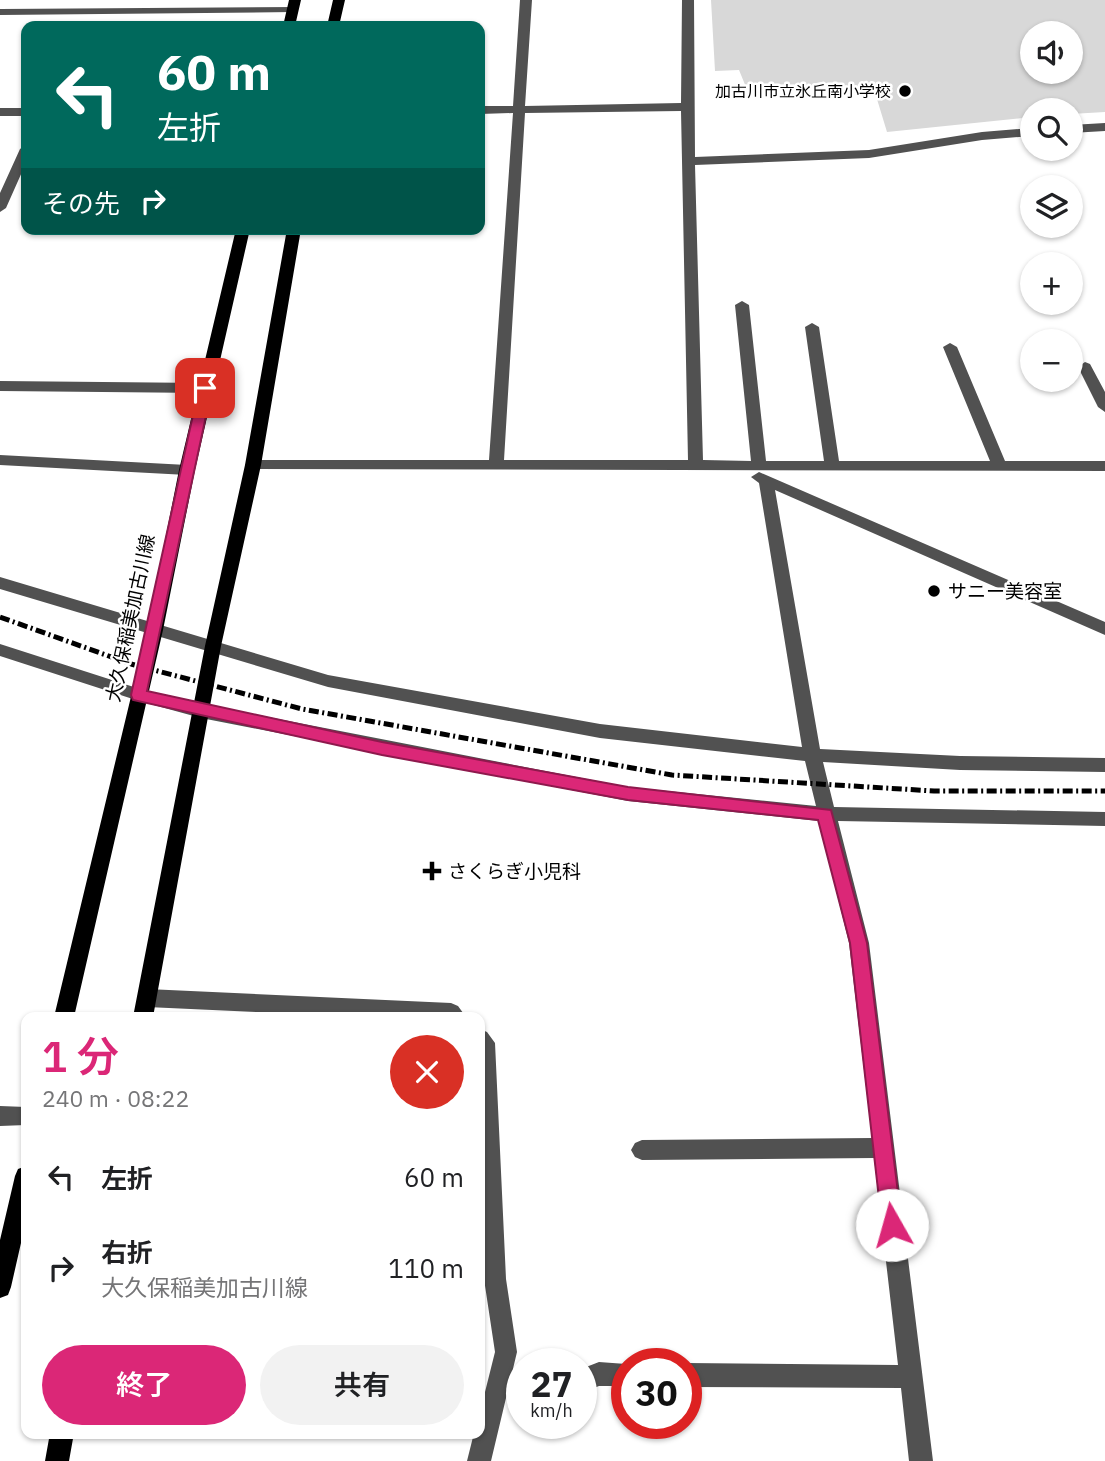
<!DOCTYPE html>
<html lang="ja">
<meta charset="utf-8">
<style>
:root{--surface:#fff;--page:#f2f2f2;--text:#202124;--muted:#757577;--accent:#db2777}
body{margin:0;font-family:"IBM Plex Sans","Noto Sans JP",sans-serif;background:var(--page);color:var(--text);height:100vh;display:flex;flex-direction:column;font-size:26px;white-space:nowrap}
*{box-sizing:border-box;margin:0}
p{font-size:23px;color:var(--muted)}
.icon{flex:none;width:38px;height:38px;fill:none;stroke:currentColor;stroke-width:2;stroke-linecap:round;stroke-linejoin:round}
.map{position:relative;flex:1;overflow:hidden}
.side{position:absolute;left:21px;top:1012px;width:464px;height:427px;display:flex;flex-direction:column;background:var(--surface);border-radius:14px;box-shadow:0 2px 5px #0004}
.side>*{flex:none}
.banner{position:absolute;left:21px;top:21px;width:464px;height:214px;border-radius:14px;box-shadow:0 2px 5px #0004;background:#00695c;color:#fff;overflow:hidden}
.tools{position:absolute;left:1020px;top:21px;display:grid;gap:14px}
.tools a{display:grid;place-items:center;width:63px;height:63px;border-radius:50%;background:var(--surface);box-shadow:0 2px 5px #0004;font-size:35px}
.speed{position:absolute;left:506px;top:1348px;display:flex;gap:14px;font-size:35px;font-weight:700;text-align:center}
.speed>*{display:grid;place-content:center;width:91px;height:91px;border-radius:50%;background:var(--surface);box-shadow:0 2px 5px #0004;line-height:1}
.speed small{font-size:18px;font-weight:400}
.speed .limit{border:10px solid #d22;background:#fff;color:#111}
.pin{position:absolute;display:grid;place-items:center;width:60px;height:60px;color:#fff;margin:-30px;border-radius:14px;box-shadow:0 4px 10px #0006}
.me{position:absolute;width:77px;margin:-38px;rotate:353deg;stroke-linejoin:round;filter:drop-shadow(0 0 5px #0008)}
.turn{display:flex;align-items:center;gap:24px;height:147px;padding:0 21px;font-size:32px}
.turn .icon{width:91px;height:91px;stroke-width:2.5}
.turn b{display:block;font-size:49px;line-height:60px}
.then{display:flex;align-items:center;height:66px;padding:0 21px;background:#0003;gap:14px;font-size:26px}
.round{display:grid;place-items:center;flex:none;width:74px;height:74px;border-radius:37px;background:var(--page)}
.overview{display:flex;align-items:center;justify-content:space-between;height:119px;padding:0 21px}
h1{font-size:42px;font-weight:600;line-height:52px;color:var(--accent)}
.button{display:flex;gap:14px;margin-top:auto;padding:14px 21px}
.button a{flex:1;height:80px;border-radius:42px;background:var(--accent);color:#fff;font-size:28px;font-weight:600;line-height:80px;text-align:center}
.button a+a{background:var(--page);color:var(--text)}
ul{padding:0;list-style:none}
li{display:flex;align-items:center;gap:21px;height:91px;padding:0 21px}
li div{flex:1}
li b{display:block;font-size:26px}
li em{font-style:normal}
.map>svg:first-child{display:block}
.green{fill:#d8d8d8;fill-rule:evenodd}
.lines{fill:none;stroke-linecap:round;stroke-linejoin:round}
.minor{fill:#515151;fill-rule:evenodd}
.major{fill:#000;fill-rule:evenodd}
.rail{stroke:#000;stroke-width:5;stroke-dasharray:10 3.5 2 3.5;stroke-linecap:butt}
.route{fill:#db2777;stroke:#8e194d;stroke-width:2}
.poi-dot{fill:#000;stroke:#fff;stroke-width:2.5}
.labels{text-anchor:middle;stroke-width:5;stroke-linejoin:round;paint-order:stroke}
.far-poi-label{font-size:16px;fill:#000;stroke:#fff;text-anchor:end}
.poi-label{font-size:19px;fill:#000;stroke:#fff;text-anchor:start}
.street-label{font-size:19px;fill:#000;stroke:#fff}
</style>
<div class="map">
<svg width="1105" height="1461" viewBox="0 0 1105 1461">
<rect width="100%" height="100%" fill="#fff"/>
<path class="green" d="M711 0H1105V112L1071 114V110H1032V117L887 132 873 86 746 87 739 70 715 71ZM1032 33H1071V72H1032Z"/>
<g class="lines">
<path class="minor" d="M520 0H532L525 106 681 103 682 0H694L695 157 869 150 982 132 1032 128V136L982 140 869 158 695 165 703 460 751 461 735 305 742 301 749 305 766 461H824L805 327 812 323 819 327 839 461H990L943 347 950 343 957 347 1005 461H1105V471L248 469 245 465 248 461 253 460H489L513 113 480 114V106H513ZM681 111 688 460H504L525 113Z
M297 7V11L293 12 0 15V9Z
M0 108H26V116H0Z
M1105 123V131L1071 133V125Z
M26 145V163L6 208 0 212V193L20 149Z
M1085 362 1090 364 1105 392V412L1098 407 1078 367Z
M0 381 205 383 212 388 205 393 0 391Z
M0 455 187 465 195 470 187 475 0 465Z
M759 472 1105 622V635L775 490 820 749 960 756 1105 758V772L960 770 823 762 834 807 1105 812V826L838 821 869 943 933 1461H909L901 1388 686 1387V1363L898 1365 874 1158 642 1160 635 1157 631 1150 635 1143 642 1140 872 1138 849 943 819 821 628 801 201 718 139 701 0 656V644L140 689 201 704 628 787 816 806 805 761 600 738 328 687 0 589V577L328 675 600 724 802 747 759 483 751 477Z
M147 989 451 1003 458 1006 466 1017H366L147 1007 140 1004 137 998 140 992Z
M480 1029 487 1032 495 1043 506 1279 517 1352 491 1461H467L474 1433H480V1412L495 1352 484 1279 480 1164Z
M0 1106 26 1107V1125L0 1126Z
M599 1362 626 1364V1386H599L581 1393V1369Z"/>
<path class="major" d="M289 0H301L295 26H283Z
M333 0H345L339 26H327Z
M236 229H250L195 470 163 630 74 1017H54L147 630 179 470Z
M287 229H301L261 465 221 646 153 1017H133L205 646 245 465Z
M26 1166V1221L11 1287 8 1295 0 1298V1240L15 1176 18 1169Z
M50 1433H74L69 1461H45Z"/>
<path class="rail" d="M0 617 131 664 302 709 672 775 934 791H1105"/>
</g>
<path class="route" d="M205 383 212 388 147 691 382 742 628 787 831 810 867 943 902 1225 899 1231 892 1234 885 1231 882 1225 850 943 818 820 628 800 382 755 133 700 131 695 199 388Z"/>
<g class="poi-dot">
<circle cx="905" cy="91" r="7"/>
<circle cx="934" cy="591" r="7"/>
<path d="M428.5 860.5h7v7h7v7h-7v7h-7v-7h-7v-7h7z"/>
</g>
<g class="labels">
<g class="far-poi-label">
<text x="891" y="97">加古川市立氷丘南小学校</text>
</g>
<g class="poi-label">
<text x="948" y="598">サニー美容室</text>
<text x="448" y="878">さくらぎ小児科</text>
</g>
<g class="street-label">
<text transform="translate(130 618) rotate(-78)" y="7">大久保稲美加古川線</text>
</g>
</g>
</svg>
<div class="tools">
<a><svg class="icon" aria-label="sound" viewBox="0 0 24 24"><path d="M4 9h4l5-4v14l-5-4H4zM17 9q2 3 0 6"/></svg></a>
<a><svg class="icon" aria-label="search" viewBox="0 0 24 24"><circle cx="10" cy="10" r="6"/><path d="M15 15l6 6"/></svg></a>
<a><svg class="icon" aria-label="layers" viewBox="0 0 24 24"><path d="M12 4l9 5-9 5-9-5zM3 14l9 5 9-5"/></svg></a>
<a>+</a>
<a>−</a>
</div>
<div class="speed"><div>27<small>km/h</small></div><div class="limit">30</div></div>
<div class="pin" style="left:205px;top:388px;background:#d93025"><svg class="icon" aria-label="arrive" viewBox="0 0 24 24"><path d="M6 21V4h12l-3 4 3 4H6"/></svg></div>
<svg class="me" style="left:892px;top:1225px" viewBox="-20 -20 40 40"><circle r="19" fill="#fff"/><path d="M0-13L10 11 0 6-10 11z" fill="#db2777"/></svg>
<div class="banner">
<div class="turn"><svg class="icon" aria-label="left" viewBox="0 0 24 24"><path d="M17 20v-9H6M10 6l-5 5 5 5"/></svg><div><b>60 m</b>左折</div></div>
<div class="then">その先<svg class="icon" aria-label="right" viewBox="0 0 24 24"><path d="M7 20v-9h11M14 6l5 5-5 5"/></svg></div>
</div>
<section class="side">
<div class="overview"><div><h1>1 分</h1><p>240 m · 08:22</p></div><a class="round" style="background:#d93025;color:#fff"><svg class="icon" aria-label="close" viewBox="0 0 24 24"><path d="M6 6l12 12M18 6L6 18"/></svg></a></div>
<ul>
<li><svg class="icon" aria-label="left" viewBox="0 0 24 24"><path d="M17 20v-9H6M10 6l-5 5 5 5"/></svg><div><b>左折</b></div><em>60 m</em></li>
<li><svg class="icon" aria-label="right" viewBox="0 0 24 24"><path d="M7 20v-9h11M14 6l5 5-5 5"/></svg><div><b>右折</b><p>大久保稲美加古川線</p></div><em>110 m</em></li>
</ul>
<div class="button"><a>終了</a><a>共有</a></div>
</section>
</div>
